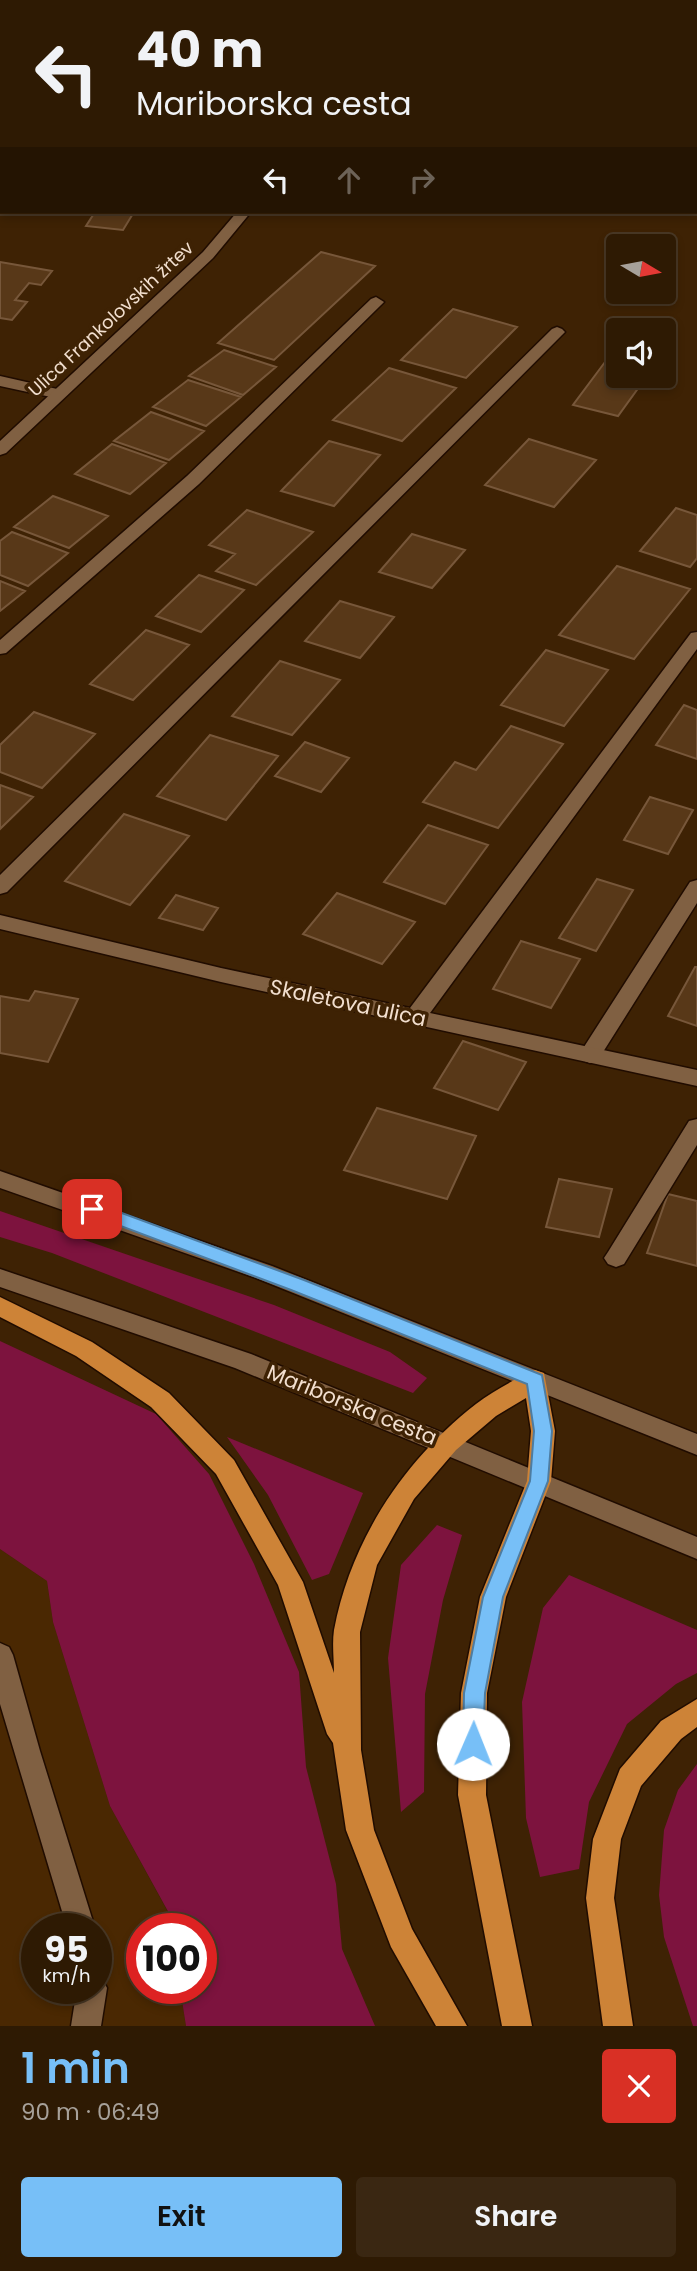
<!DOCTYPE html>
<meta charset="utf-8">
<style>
:root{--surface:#2e1a03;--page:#3a2712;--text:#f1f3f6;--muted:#a7a19a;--line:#493825;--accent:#77bff7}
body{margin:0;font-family:Poppins,sans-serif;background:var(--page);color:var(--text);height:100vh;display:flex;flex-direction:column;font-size:26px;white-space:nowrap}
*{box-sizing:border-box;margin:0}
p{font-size:23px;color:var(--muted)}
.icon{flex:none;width:38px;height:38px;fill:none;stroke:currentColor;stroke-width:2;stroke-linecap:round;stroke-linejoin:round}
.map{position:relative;height:2026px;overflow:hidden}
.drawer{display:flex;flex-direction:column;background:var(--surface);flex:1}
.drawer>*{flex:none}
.hud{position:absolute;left:0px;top:0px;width:698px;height:214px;box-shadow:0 4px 10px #0003,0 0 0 2px var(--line);background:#2e1a03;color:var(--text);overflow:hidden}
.needle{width:46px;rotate:100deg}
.tools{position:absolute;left:606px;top:234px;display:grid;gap:14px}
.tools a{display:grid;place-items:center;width:70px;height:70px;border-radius:7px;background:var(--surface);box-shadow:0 4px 10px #0003,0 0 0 2px var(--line);font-size:35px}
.speed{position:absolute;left:21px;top:1913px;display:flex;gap:14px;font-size:35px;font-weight:700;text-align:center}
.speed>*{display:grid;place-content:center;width:91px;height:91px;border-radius:50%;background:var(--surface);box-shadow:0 4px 10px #0003,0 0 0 2px var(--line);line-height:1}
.speed small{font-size:18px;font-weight:400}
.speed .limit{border:10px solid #d22;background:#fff;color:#111}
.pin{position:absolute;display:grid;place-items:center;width:60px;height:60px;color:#fff;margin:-30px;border-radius:14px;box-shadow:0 4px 10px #0006}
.me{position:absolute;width:77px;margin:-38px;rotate:1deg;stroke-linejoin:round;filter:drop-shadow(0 0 5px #0008)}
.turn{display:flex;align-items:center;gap:24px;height:147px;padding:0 21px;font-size:32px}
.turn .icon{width:91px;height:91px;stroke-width:2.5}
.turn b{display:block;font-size:49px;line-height:60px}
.lanes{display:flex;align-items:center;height:66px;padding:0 21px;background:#0003;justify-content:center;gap:35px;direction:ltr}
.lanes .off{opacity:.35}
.round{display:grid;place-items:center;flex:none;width:74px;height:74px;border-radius:7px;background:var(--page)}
.headline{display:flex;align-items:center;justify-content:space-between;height:119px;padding:0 21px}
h1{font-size:42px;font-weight:600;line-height:52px;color:var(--accent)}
.primary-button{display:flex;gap:14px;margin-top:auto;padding:14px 21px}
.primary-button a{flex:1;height:80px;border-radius:7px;background:var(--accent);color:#111;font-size:28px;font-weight:600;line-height:80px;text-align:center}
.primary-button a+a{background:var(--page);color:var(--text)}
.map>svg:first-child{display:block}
.built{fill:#4a2802;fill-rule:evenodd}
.green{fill:#7d133e}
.building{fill:#583818;stroke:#77573a;stroke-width:2}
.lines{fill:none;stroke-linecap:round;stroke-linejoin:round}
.lane-casing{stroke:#200c00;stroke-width:3}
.street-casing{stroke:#200c00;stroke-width:3}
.secondary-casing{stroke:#200c00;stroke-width:3}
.highway-casing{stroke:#200c00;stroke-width:3}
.lane{fill:#806042;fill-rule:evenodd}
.street{fill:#806042;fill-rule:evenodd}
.secondary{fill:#806042;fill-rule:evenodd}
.highway{fill:#cd8337;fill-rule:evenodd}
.route{fill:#77bff7;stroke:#4d7ca1;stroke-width:2}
.labels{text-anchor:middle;stroke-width:7;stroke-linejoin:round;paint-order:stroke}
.far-street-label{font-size:18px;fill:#f2dfcf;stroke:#3e2204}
.street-label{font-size:21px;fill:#f2dfcf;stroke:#3e2204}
</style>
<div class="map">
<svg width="697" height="2026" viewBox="0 0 697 2026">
<rect width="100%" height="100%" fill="#3e2204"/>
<path class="built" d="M0 1549 47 1581 53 1622 110 1806 170 1916 172 1928H142V1988H180L186 2026H0ZM37 1928H96V1988H37Z"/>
<path class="green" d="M0 1211 274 1305 390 1352 427 1378 413 1393 52 1253 0 1237Z
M0 1341 156 1414 209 1474 254 1564 299 1672 306 1767 336 1884 342 1949 375 2026H186L180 1988H201V1928H172L170 1915 110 1806 53 1622 47 1581 0 1549Z
M227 1437 363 1493 329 1574 312 1580 268 1495Z
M437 1525 462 1535 443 1600 425 1694 424 1792 401 1812 388 1658 401 1565Z
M569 1575 697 1630V1673L676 1684 627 1724 589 1802 579 1869 540 1877 526 1818 522 1702 543 1608Z
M697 1764V2026H693L664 1937 659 1895 664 1830 678 1790Z"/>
<path class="building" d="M578 0H697V20L696 2Z
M95 212H134L123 230 86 226Z
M321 252 375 266 274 360 218 343Z
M0 262 52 271 41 285 29 283 15 300 27 302 12 320 0 318Z
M453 309 517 327 466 378 401 360Z
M224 350 276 367 243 395 189 376Z
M605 362 618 365V376H647L618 416 573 405Z
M389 368 456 388 402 441 333 420Z
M188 380 241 397 206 426 153 407Z
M151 412 204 431 169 460 114 441Z
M529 439 596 460 554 507 485 485Z
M329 441 380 455 334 506 281 491Z
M112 444 166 463 130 494 75 474Z
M53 496 108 516 69 548 14 527Z
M676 508 697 515V558L690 567 640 551Z
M247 510 313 532 256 585 216 571 235 554 209 545Z
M12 532 68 553 28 586 0 575V541Z
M412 534 465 550 432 588 379 572Z
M617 566 690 589 634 659 559 635Z
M199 575 244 590 201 632 156 616Z
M0 581 25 591 0 611Z
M340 601 394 617 360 658 305 641Z
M146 630 189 645 133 700 90 684Z
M546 650 608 670 564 726 501 705Z
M280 661 340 680 292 735 232 716Z
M684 705 697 710V759L656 745Z
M34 712 95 734 42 788 0 772V745Z
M511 726 563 744 498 828 423 802 455 762 476 770Z
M210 735 278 756 226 820 157 796Z
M305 742 349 758 321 792 275 776Z
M0 785 33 797 0 829Z
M650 797 693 810 668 854 624 840Z
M124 814 189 836 130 905 65 881Z
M428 825 488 845 445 904 384 882Z
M597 879 633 890 596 951 559 938Z
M337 893 415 922 382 964 303 934Z
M176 895 218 908 203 930 159 918Z
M521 941 580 959 551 1008 493 989Z
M695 967H697V1026L668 1016Z
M35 991 78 999 48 1062 0 1053V996L29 1001Z
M463 1041 526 1062 498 1110 434 1088Z
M377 1108 476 1136 447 1199 344 1170Z
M559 1179 612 1189 599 1237 546 1227Z
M668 1194 697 1201V1266L647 1253Z"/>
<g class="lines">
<defs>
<path id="lane" d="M319 0H354L355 2H320Z
M0 4 2 5V13L0 12Z
M0 117H2V125H0Z
M696 142H697V150H696Z
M0 376 66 391 68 394 60 399 0 386Z
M697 880V903L598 1060 590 1063 582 1060 579 1055 582 1050 690 882Z
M697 1119V1145L624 1264 616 1267 608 1264 604 1258 608 1252 689 1121Z
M0 1643 9 1647 13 1655 40 1751 95 1928H67L0 1704Z
M96 1975 102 1978 107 1988 101 2026H71L77 1988H96Z"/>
<path id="street" d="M84 0H96L83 2Z
M353 0H365V2H353Z
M237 212H251L213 258 6 453 0 455V441L203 252Z
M376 297 384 302 381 305 199 484 6 653 0 654V640L187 476 371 299Z
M557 327 562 329 565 332 562 335 7 892 0 894V875L552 329Z
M697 632V649L430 1013 697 1070V1086L221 982 0 929V915L221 968 410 1008 691 633Z"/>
<path id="secondary" d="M0 1171 272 1266 697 1434V1455L256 1278 0 1188Z
M0 1269 251 1354 697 1537V1559L235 1368 0 1287Z"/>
<path id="highway" d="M0 1297 92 1342 169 1393 234 1460 303 1582 334 1673C334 1659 332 1644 334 1630 351 1540 404 1460 476 1404 491 1392 510 1383 526 1373L535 1370 544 1373 555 1431 551 1481 506 1597 487 1693 486 1795 532 2026H502L458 1795 461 1693 480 1597 527 1481 531 1431 526 1398 496 1416 456 1450 414 1499 377 1565 360 1632 361 1750 374 1830 412 1929 467 2026H436L391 1947 346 1830 333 1743 327 1734 278 1585 216 1474 151 1407 76 1356 0 1317Z
M697 1699V1727L681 1739 641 1786 621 1839 614 1898 633 2026H603L586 1898 593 1839 620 1769 661 1721Z"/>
</defs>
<use href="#lane" class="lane-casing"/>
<use href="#street" class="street-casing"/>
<use href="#secondary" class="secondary-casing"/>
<use href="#highway" class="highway-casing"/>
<use href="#lane" class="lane"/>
<use href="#street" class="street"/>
<use href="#secondary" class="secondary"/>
<use href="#highway" class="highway"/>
</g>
<path class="route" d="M92 1202 304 1280 542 1375 552 1431 548 1481 503 1597 485 1693 483 1744 480 1751 473 1754 466 1751 463 1744 464 1693 483 1597 530 1481 534 1431 527 1384 291 1290 86 1213 83 1209 86 1204Z"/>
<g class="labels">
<g class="far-street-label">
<text transform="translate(111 319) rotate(-43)" y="6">Ulica Frankolovskih žrtev</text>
</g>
<g class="street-label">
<text transform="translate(348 1003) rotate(12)" y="7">Skaletova ulica</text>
<text transform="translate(352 1405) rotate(22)" y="7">Mariborska cesta</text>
</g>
</g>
</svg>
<div class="tools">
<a><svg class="needle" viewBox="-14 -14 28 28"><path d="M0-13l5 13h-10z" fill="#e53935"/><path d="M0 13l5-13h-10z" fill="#a7a19a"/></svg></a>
<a><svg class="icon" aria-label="sound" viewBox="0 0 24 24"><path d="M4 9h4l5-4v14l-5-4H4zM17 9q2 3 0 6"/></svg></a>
</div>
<div class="speed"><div>95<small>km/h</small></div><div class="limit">100</div></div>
<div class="pin" style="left:92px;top:1209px;background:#d93025"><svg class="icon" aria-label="arrive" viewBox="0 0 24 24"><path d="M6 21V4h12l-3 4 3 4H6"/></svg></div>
<svg class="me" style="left:473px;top:1744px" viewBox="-20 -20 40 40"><circle r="19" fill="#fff"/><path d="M0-13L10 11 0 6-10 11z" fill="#77bff7"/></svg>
<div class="hud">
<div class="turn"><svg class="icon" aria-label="left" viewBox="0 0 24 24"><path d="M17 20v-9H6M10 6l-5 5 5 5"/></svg><div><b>40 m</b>Mariborska cesta</div></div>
<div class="lanes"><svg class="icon" aria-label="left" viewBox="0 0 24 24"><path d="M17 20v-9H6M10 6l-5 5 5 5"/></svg><svg class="icon off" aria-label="ahead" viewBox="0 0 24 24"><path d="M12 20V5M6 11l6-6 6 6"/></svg><svg class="icon off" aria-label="right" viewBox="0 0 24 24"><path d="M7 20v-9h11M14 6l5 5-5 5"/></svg></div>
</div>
</div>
<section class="drawer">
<div class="headline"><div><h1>1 min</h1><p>90 m · 06:49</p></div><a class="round" style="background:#d93025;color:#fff"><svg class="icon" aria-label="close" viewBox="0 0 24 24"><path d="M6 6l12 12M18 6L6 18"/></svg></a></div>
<div class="primary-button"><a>Exit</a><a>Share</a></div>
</section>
